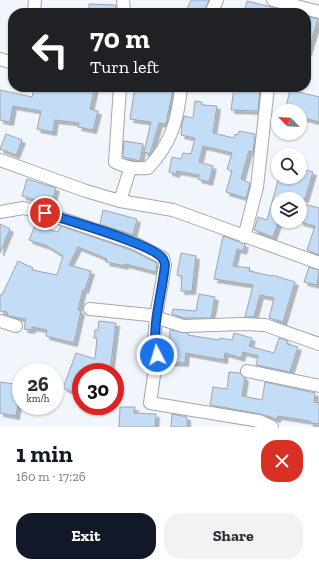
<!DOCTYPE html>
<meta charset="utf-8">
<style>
:root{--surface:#fff;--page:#f2f2f3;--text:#2b2b33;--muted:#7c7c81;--accent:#111827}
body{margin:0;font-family:"Zilla Slab",serif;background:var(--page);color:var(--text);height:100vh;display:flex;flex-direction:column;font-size:15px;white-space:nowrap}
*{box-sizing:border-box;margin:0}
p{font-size:13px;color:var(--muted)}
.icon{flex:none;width:22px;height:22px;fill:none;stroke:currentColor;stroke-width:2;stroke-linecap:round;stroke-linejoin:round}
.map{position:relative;height:427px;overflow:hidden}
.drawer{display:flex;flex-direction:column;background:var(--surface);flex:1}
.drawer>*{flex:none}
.hud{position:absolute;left:8px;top:8px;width:303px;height:84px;border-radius:16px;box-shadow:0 1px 3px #0004;background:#202124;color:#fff;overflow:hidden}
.needle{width:26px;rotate:294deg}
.buttons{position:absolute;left:271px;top:104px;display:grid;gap:8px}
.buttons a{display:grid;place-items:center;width:36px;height:36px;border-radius:50%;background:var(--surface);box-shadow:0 1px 3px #0004;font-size:20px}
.speed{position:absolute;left:12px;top:363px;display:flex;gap:8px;font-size:20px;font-weight:700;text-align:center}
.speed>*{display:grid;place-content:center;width:52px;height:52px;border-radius:50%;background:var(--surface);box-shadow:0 1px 3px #0004;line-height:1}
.speed small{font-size:10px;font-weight:400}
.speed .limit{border:6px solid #d22;background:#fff;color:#111}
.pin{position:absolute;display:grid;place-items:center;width:34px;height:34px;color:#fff;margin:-17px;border:2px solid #fff;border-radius:50%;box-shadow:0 1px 4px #0007}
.me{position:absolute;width:44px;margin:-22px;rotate:355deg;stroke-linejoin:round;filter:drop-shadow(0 0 3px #0008)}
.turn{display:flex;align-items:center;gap:14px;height:84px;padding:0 16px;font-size:18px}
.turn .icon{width:52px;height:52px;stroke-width:2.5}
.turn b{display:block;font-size:28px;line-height:34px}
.round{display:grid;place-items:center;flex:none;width:42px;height:42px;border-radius:16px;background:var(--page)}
.summary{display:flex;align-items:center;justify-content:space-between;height:68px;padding:0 16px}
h1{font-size:24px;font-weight:700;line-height:30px;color:var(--accent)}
.button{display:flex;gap:8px;margin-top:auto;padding:8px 16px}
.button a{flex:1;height:46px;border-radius:16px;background:var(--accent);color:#fff;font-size:16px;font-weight:700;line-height:46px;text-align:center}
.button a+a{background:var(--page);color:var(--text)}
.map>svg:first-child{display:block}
.building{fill:#c3ddf6;stroke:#a0a5ab;filter:url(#shadow)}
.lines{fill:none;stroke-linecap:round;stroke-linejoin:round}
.minor-casing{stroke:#a2a7ac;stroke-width:14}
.minor{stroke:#fff;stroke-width:12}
.route-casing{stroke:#114b97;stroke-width:10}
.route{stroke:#1a73e8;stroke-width:7}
</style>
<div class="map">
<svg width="319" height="427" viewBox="0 0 319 427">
<defs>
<filter id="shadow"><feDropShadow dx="3.5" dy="3.5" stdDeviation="0" flood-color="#0004"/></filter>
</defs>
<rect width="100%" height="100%" fill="#f0f6fc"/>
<path class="building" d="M191 0H209L204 13H191L186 11Z
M247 1 283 10V13H244Z
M89 4 116 5V13H89Z
M306 16 318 19 308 52H306Z
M34 87H95L90 109 98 111 93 130 78 127 79 123 55 120 53 132 37 129 41 111 13 106 10 122 0 120V90L32 97Z
M135 87H163L173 89 166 124 159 123 150 154 144 152 151 122 130 119Z
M234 87H260L258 111 231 110Z
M290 90 319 97V122L300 117V111H285Z
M195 101 202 102V105L217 106 213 133 234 138 235 134 238 135 239 131 255 134 253 152 249 151 241 179 250 183 246 198 226 192 232 171 227 169 232 153 203 146 199 162 213 166 209 182 198 179 199 175 177 171 176 174 169 172 172 157 181 159 183 153 191 154 195 138 181 135 182 125 184 116 193 118Z
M6 134 22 140 16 155 0 149Z
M124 141 143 144 140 161 123 157Z
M300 168 313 172 305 199H278V223L273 237 254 230 258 217 267 220 279 177H300Z
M27 179 56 188 53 198 46 196 44 202 22 196Z
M300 203 319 208V255L307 250 315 226 300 222Z
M103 210 137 219 133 235 100 224Z
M0 224 10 229 0 253Z
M35 226 58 232 61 226 131 250 157 263 156 272 125 264V266L106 262 107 259 78 247 69 265 91 271 85 290 83 289 78 310 81 311 74 343 46 336 47 330 32 327V330L24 329 26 319 8 316 7 312 0 311V295H2L18 261 33 268 32 270 57 275 63 256 47 246 29 240Z
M223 236 245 244 243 251 237 249 233 266 250 268 249 271 272 276V275L295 282 283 322 269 318 274 298 260 295 254 317H245L253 285 214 279Z
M181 253 196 256 192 291H181L182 276 177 275Z
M309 267 319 270 317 285 304 282Z
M199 294 215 297 211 318H184L172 314 173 309 196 311Z
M99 321 116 323 110 372H81V395L63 388 76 353 95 359 97 338H94L95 330H98Z
M170 330 188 333V335L219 340 220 338 232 340 234 333 252 338 249 346 274 353 279 338 288 341 287 344 298 347 290 372 256 365 258 356 243 352 241 358 225 353 224 360 186 353 185 363 167 362Z
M229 372 240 373 245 378 242 396 262 400 265 382 315 393 314 402 319 403V424L310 423V421L278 416 277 419 260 414 210 405 213 387 227 389Z
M0 382 21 385 16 416 0 413Z
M120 407H135L134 413 156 414 155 427H119Z
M172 414 187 417V427H171Z"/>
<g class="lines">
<defs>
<path id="minor" d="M123 0 124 13
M273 0 319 12
M34 13 35 0
M211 13 217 0
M0 59 13 63
M120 87 115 162C127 168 135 169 148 168 171 144 178 120 181 87
M0 160 86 191 120 201 173 210 319 263
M120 201 130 169
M0 212 23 208 45 213 134 243 163 258 165 265 156 316 154 342 157 355 150 403 259 421 272 427
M244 237 257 187 268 87
M90 309 149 315 183 326 243 324 265 325 319 344
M0 321 16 326
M247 371 319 386"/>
</defs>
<use href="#minor" class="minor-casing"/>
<use href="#minor" class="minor"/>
</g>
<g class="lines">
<defs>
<path id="route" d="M45 213C66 220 154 244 163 259 164 261 165 263 165 265 162 295 151 325 157 355"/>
</defs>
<use href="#route" class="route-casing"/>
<use href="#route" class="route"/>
</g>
</svg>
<div class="buttons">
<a><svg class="needle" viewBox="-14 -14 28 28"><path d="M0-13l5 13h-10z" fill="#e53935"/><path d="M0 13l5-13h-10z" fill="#7c7c81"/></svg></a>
<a><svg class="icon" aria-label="search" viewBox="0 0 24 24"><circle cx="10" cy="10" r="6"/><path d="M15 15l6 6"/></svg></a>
<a><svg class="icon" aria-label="layers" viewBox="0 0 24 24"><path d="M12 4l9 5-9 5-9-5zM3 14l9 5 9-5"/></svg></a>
</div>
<div class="speed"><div>26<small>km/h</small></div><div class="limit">30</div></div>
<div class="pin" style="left:45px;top:213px;background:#d93025"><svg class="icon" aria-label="arrive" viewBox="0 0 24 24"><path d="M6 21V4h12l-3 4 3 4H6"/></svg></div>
<svg class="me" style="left:157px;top:355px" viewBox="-20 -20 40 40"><circle r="17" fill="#1a73e8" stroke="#fff" stroke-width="3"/><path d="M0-11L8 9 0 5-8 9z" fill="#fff"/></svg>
<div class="hud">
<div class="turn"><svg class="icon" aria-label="left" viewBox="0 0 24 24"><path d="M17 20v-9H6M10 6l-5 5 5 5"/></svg><div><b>70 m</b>Turn left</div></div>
</div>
</div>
<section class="drawer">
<div class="summary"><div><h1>1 min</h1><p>160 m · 17:26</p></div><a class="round" style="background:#d93025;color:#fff"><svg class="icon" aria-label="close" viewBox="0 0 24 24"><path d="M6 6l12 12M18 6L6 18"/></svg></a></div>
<div class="button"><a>Exit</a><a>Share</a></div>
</section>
